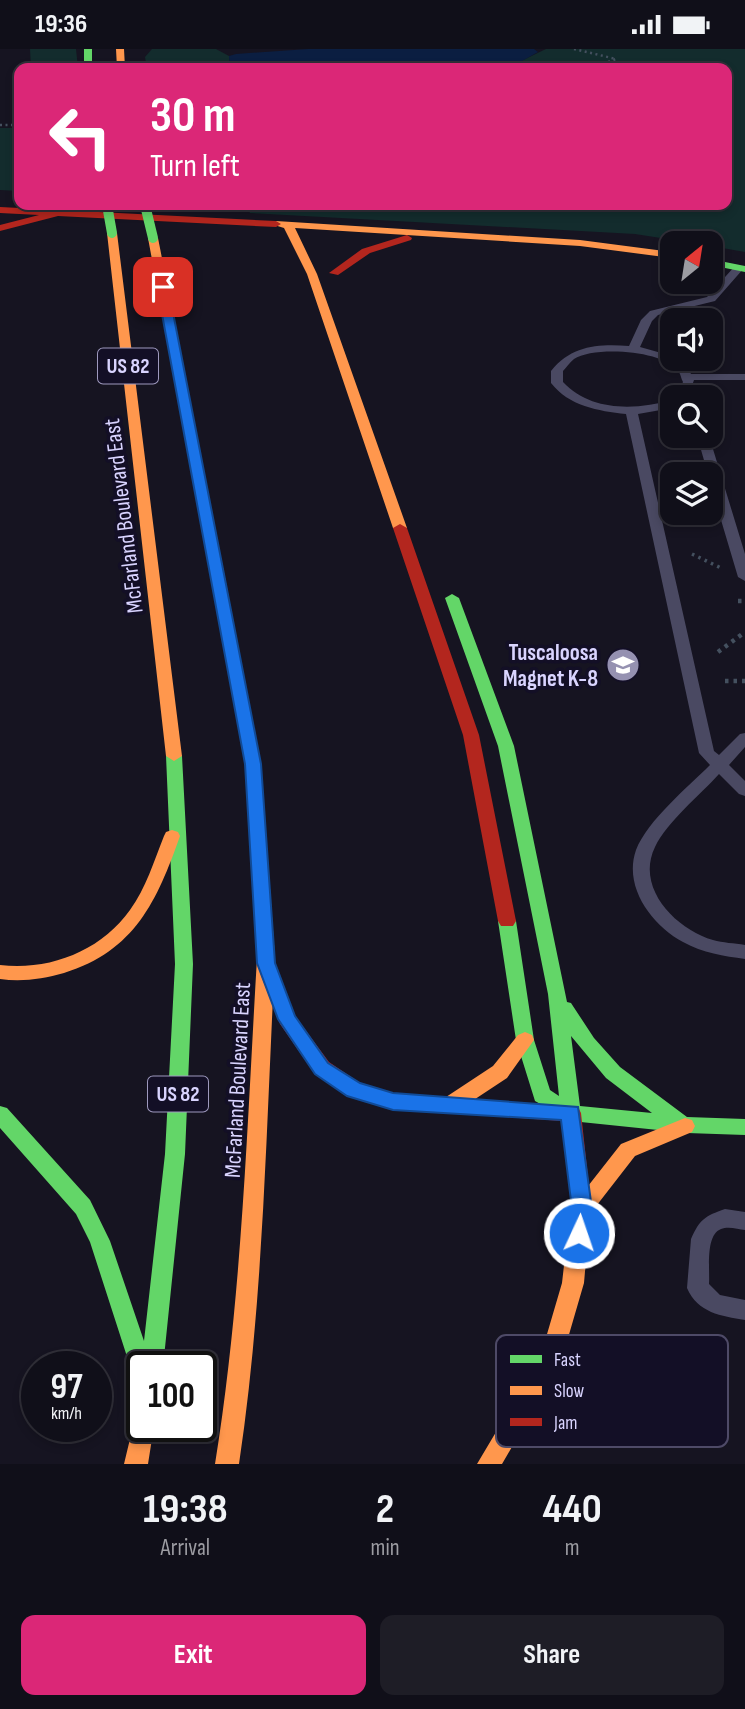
<!DOCTYPE html>
<style>
:root{--surface:#100f19;--page:#1e1d26;--text:#f1f3f6;--muted:#9c9ca2;--line:#302f38;--accent:#db2777}
body{margin:0;font-family:"Sofia Sans Condensed",sans-serif;background:var(--page);color:var(--text);height:100vh;display:flex;flex-direction:column;font-size:26px;white-space:nowrap}
*{box-sizing:border-box;margin:0}
p{font-size:23px;color:var(--muted)}
.icon{flex:none;width:38px;height:38px;fill:none;stroke:currentColor;stroke-width:2;stroke-linecap:round;stroke-linejoin:round}
.map{position:relative;height:1415px;overflow:hidden}
.panel{display:flex;flex-direction:column;background:var(--surface);flex:1}
.panel>*{flex:none}
.top-card{position:absolute;left:14px;top:14px;width:718px;height:147px;border-radius:14px;box-shadow:0 4px 10px #0003,0 0 0 2px var(--line);background:#db2777;color:#fff;overflow:hidden}
.needle{width:46px;rotate:30deg}
.controls{position:absolute;left:660px;top:182px;display:grid;gap:14px}
.controls a{display:grid;place-items:center;width:63px;height:63px;border-radius:14px;background:var(--surface);box-shadow:0 4px 10px #0003,0 0 0 2px var(--line);font-size:35px}
.speed{position:absolute;left:21px;top:1302px;display:flex;gap:14px;font-size:35px;font-weight:700;text-align:center}
.speed>*{display:grid;place-content:center;width:91px;height:91px;border-radius:50%;background:var(--surface);box-shadow:0 4px 10px #0003,0 0 0 2px var(--line);line-height:1}
.speed small{font-size:18px;font-weight:400}
.speed .limit{border:4px solid #111;border-radius:10px;background:#fff;color:#111}
.pin{position:absolute;display:grid;place-items:center;width:60px;height:60px;color:#fff;margin:-30px;border-radius:14px;box-shadow:0 4px 10px #0006}
.me{position:absolute;width:77px;margin:-38px;rotate:3deg;stroke-linejoin:round;filter:drop-shadow(0 0 5px #0008)}
.turn{display:flex;align-items:center;gap:24px;height:147px;padding:0 21px;font-size:32px}
.turn .icon{width:91px;height:91px;stroke-width:2.5}
.turn b{display:block;font-size:49px;line-height:60px}
.eta{display:flex;justify-content:space-evenly;align-items:center;height:119px;text-align:center}
.eta b{font-size:42px;font-weight:700;line-height:49px}
.action{display:flex;gap:14px;margin-top:auto;padding:14px 21px}
.action a{flex:1;height:80px;border-radius:14px;background:var(--accent);color:#fff;font-size:28px;font-weight:700;line-height:80px;text-align:center}
.action a+a{background:var(--page);color:var(--text)}
.status{display:flex;justify-content:space-between;align-items:center;height:49px;padding:0 35px;background:var(--surface);direction:ltr}
.status svg{height:19px;fill:currentColor}
.map>svg:first-child{display:block}
.green{fill:#132c2d}
.water{fill:#0b1e41}
.lines{fill:none;stroke-linecap:round;stroke-linejoin:round}
.path-far2{stroke:#44505f;stroke-width:2.5;stroke-dasharray:2 3.5;stroke-linecap:butt}
.path-far1{stroke:#44505f;stroke-width:3.5;stroke-dasharray:2.5 4.5;stroke-linecap:butt}
.path{stroke:#44505f;stroke-width:4.5;stroke-dasharray:3.5 5;stroke-linecap:butt}
.lane{fill:#4a4962;fill-rule:evenodd}
.fast{fill:#63d668;fill-rule:evenodd}
.slow{fill:#ff974d;fill-rule:evenodd}
.jam{fill:#b3261e;fill-rule:evenodd}
.fast-bridge{stroke:#63d668;stroke-width:10}
.route{fill:#1a73e8;stroke:#114b97;stroke-width:2}
.labels{text-anchor:middle;stroke-width:7;stroke-linejoin:round;paint-order:stroke}
.shield{fill:#130f26;stroke:#9e99be;stroke-width:2}
.shield-label{font-size:21px;font-weight:bold;fill:#d9d4ff}
.street-label{font-size:23px;fill:#d9d4ff;stroke:#130f26}
.poi-label{font-size:23px;font-weight:bold;fill:#d9d4ff;stroke:#130f26;text-anchor:end}
.key{fill:#130f26;stroke:#4e4a67;stroke-width:2}
.key-label{font-size:19px;fill:#d9d4ff}
</style>
<div class="status"><b>19:36</b><svg viewBox="0 0 49 12"><path d="M0 12V9h3v3zM5 12V6h3v6zM10 12V3h3v9zM15 12V0h3v12zM26 1h20v11H26zM47 4h2v5h-2z"/></svg></div>
<div class="map">
<svg width="745" height="1415" viewBox="0 0 745 1415">
<rect width="100%" height="100%" fill="#161421"/>
<path class="green" d="M30 0H76L78 19H31Z
M152 0H216L229 7 230 19H147L145 8Z
M546 0H745V203L711 197 710 194H693L635 185 250 164 245 156H726V19H525L521 12Z
M0 79H19V142L0 141Z"/>
<path class="water" d="M308 0H534L538 3 522 12 525 19H230L229 7 236 5Z"/>
<g class="lines">
<path class="path-far2" d="M574 0 616 10 591 19
M0 76H19"/>
<path class="path-far1" d="M692 505 723 520"/>
<path class="path" d="M738 552H745
M718 603 745 583
M725 632H745"/>
<path class="lane" d="M735 217 744 219 715 252 658 266 652 272 640 298 672 307V310C680 310 688 317 691 325H745V331H694L688 348H676L683 333C681 330 681 326 679 323 665 301 594 297 574 310 570 313 566 319 563 322V333C591 363 636 361 672 351V359L638 365 714 702 719 706 740 685 745 684V698L729 716 745 732V747L739 745 719 725C700 746 667 773 655 798 635 839 676 880 713 891 723 894 734 894 745 896V910C724 907 703 904 683 893 652 876 623 838 636 801 648 771 687 739 710 716L699 704 626 365C598 362 569 357 551 334V322C572 296 599 295 629 297L641 271 650 262 707 248Z
M697 387H709L745 505V532L738 528 710 434V425H708Z
M725 1160 745 1163V1181C738 1180 728 1177 721 1180 705 1186 710 1221 709 1235L720 1246 745 1251V1271C721 1267 698 1264 687 1239L691 1190C700 1170 705 1167 725 1160Z"/>
<path class="fast" d="M84 0H92V19H84Z
M710 210 745 217V223L710 216Z
M219 530 226 534 261 715 275 909 272 914 266 916 260 914 257 909 245 715 212 534Z
M452 545 459 549 514 697 567 953 571 954 594 989 620 1018 687 1068 745 1070V1086L687 1084 571 1072 535 1052 516 991 498 872 501 867H513L516 872 534 991 550 1041 559 1047 548 945 498 697 445 549ZM571 987 606 1029 652 1064 580 1057Z
M174 702 182 707 193 915 185 1105 163 1318H142V1331L134 1328 131 1320 90 1193 76 1165 0 1079V1057L7 1059 90 1151 110 1192 144 1292 165 1105 175 915 166 707Z"/>
<path class="slow" d="M116 0H124L125 19H117Z
M276 172 580 191 672 203V209L580 197 295 179 317 225 407 479 400 483 393 479 307 225 284 179 271 175Z
M112 181 117 184 182 707 174 712 166 707 107 184Z
M153 186 158 189 226 534 219 538 212 534 148 189Z
M172 781 178 783 180 787C157 852 135 902 64 924 43 930 22 933 0 930V916C49 922 101 902 130 861 146 839 154 812 164 787L166 783Z
M266 902 272 904 275 909C266 1077 264 1248 239 1415H215C242 1248 247 1077 257 909L260 904Z
M525 983 532 986 534 991 507 1029 457 1062 450 1064 443 1062 440 1056 443 1050 493 1017 518 986Z
M685 1069 692 1071 695 1077 692 1083 635 1107 590 1165 584 1234 561 1313 502 1415H477L540 1309 562 1234 571 1155 574 1149 581 1146 621 1095Z
M142 1366V1377H154L148 1415H124L135 1369Z"/>
<path class="jam" d="M0 158 276 172 281 175 276 178 58 167 0 182V176L39 166 0 164Z
M407 186 412 189 411 191 370 204 338 226 329 224 362 200Z
M400 475 407 479 479 686 516 872 513 877H501L498 872 463 686 393 479Z
M269 917 275 919 295 967 329 1013 360 1034 393 1044 578 1058 581 1064 591 1155 588 1161 581 1164 574 1161 571 1155 562 1072 393 1060 347 1047 315 1025 280 975 260 924 263 919Z"/>
<path class="fast-bridge" d="M107 156 112 184
M145 156 153 189"/>
</g>
<path class="route" d="M163 235 168 238 261 715 275 914 295 967 328 1014 360 1034 393 1044 578 1058 592 1160 586 1191 579 1194 571 1191 568 1184 572 1160 561 1071 393 1061 347 1047 315 1025 278 970 257 914 245 715 157 238Z"/>
<defs>
<symbol id="school-disc" viewBox="-11 -11 22 22"><circle r="9.5" fill="#9591b1" stroke="#130f26"/><path d="M0-5L7-2L0 1L-7-2ZM-4 1L0 2.5L4 1V4Q0 6-4 4Z" fill="#fff"/></symbol>
</defs>
<g fill-rule="evenodd">
<use href="#school-disc" x="604" y="597" width="38" height="38"/>
</g>
<g class="labels">
<g class="shield">
<rect x="98" y="299.5" width="60" height="35" rx="5"/>
<rect x="148" y="1027.5" width="60" height="35" rx="5"/>
</g>
<g class="shield-label">
<text x="128" y="324">US 82</text>
<text x="178" y="1052">US 82</text>
</g>
<g class="street-label">
<text transform="translate(123 467) rotate(-97)" y="8">McFarland Boulevard East</text>
<text transform="translate(237 1031) rotate(-87)" y="8">McFarland Boulevard East</text>
</g>
<g class="poi-label">
<text x="598" y="611">Tuscaloosa<tspan x="598" dy="26">Magnet K-8</tspan></text>
</g>
</g>
<rect x="496" y="1286" width="232" height="112" rx="10" class="key"/>
<rect x="510" y="1306" width="32" height="8" fill="#63d668"/>
<rect x="510" y="1337" width="32" height="9" fill="#ff974d"/>
<rect x="510" y="1369" width="32" height="8" fill="#b3261e"/>
<g class="key-label">
<text x="554" y="1317">Fast</text>
<text x="554" y="1348">Slow</text>
<text x="554" y="1380">Jam</text>
</g>
</svg>
<div class="controls">
<a><svg class="needle" viewBox="-14 -14 28 28"><path d="M0-13l5 13h-10z" fill="#e53935"/><path d="M0 13l5-13h-10z" fill="#9c9ca2"/></svg></a>
<a><svg class="icon" aria-label="sound" viewBox="0 0 24 24"><path d="M4 9h4l5-4v14l-5-4H4zM17 9q2 3 0 6"/></svg></a>
<a><svg class="icon" aria-label="search" viewBox="0 0 24 24"><circle cx="10" cy="10" r="6"/><path d="M15 15l6 6"/></svg></a>
<a><svg class="icon" aria-label="layers" viewBox="0 0 24 24"><path d="M12 4l9 5-9 5-9-5zM3 14l9 5 9-5"/></svg></a>
</div>
<div class="speed"><div>97<small>km/h</small></div><div class="limit">100</div></div>
<div class="pin" style="left:163px;top:238px;background:#d93025"><svg class="icon" aria-label="arrive" viewBox="0 0 24 24"><path d="M6 21V4h12l-3 4 3 4H6"/></svg></div>
<svg class="me" style="left:579px;top:1184px" viewBox="-20 -20 40 40"><circle r="17" fill="#1a73e8" stroke="#fff" stroke-width="3"/><path d="M0-11L8 9 0 5-8 9z" fill="#fff"/></svg>
<div class="top-card">
<div class="turn"><svg class="icon" aria-label="left" viewBox="0 0 24 24"><path d="M17 20v-9H6M10 6l-5 5 5 5"/></svg><div><b>30 m</b>Turn left</div></div>
</div>
</div>
<section class="panel">
<div class="eta">
<div><b>19:38</b><p>Arrival</p></div>
<div><b>2</b><p>min</p></div>
<div><b>440</b><p>m</p></div>
</div>
<div class="action"><a>Exit</a><a>Share</a></div>
</section>
